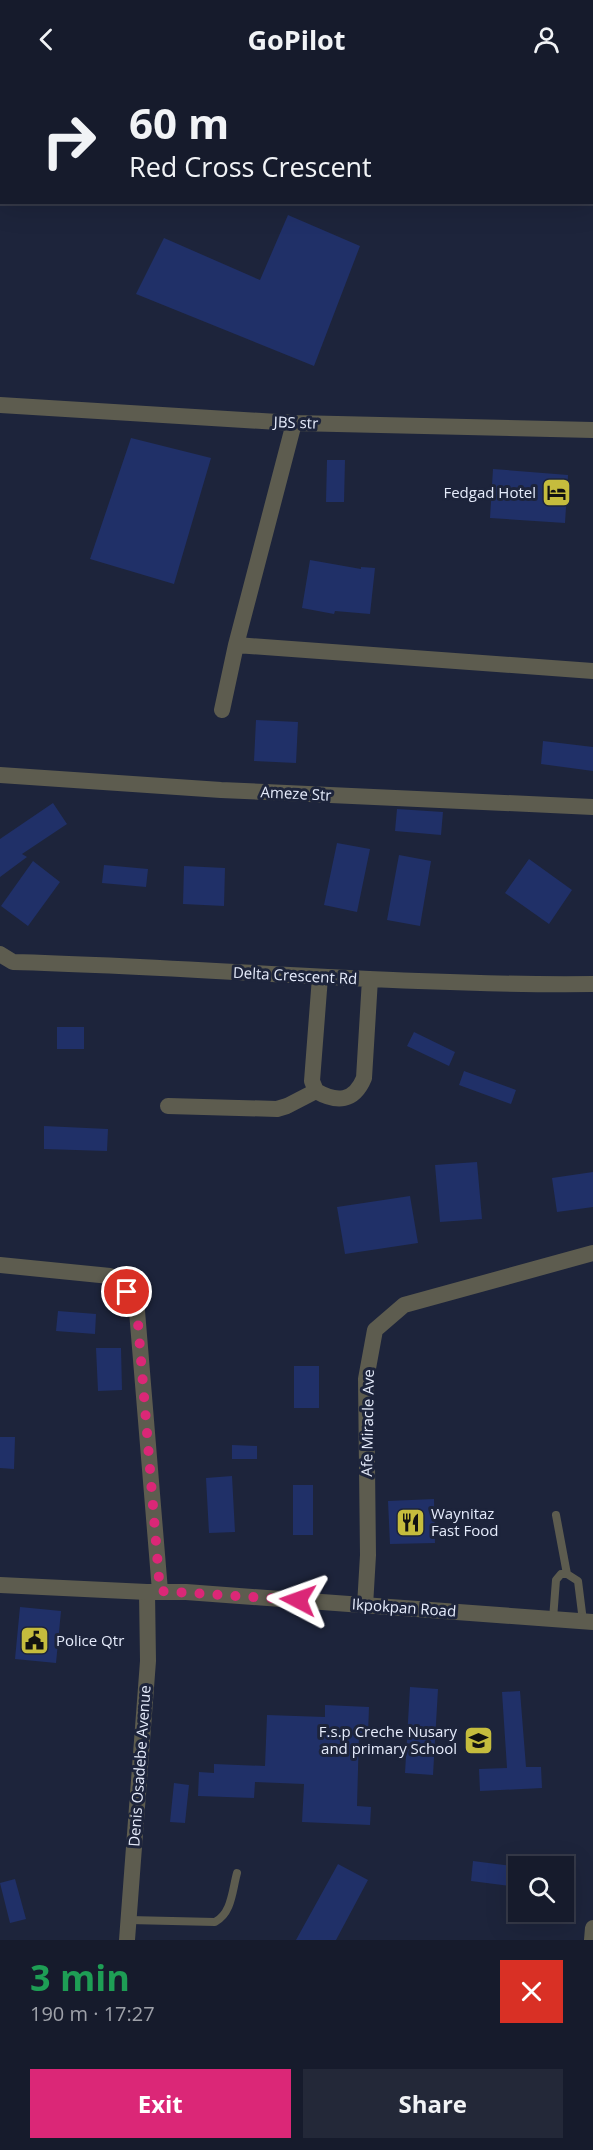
<!DOCTYPE html>
<meta charset="utf-8">
<style>
:root{--surface:#161b2c;--page:#232838;--text:#f1f3f6;--muted:#9ea1a9;--line:#353948;--accent:#db2777}
body{margin:0;font-family:"Open Sans",sans-serif;background:var(--page);color:var(--text);height:100vh;display:flex;flex-direction:column;font-size:22px;white-space:nowrap}
*{box-sizing:border-box;margin:0}
p{font-size:20px;color:var(--muted)}
.icon{flex:none;width:33px;height:33px;fill:none;stroke:currentColor;stroke-width:2;stroke-linecap:round;stroke-linejoin:round}
.map{position:relative;height:1862px;overflow:hidden}
.sheet{display:flex;flex-direction:column;background:var(--surface);flex:1}
.sheet>*{flex:none}
.hud{position:absolute;left:0px;top:0px;width:594px;height:126px;box-shadow:0 6px 24px #0002,0 0 0 2px var(--line);background:#161b2c;color:var(--text);overflow:hidden}
.tools{position:absolute;left:508px;top:1778px;display:grid;gap:12px}
.tools a{display:grid;place-items:center;width:66px;height:66px;border-radius:0px;background:var(--surface);box-shadow:0 6px 24px #0002,0 0 0 2px var(--line);font-size:30px}
.pin{position:absolute;display:grid;place-items:center;width:51px;height:51px;color:#fff;margin:-26px;border:3px solid #fff;border-radius:50%;box-shadow:0 2px 6px #0007}
.me{position:absolute;width:66px;margin:-33px;rotate:274deg;stroke-linejoin:round;filter:drop-shadow(0 0 4px #0008)}
.turn{display:flex;align-items:center;gap:21px;height:126px;padding:0 30px;font-size:27px}
.turn .icon{width:78px;height:78px;stroke-width:2.5}
.turn b{display:block;font-size:42px;line-height:51px}
.round{display:grid;place-items:center;flex:none;width:63px;height:63px;border-radius:0px;background:var(--page)}
.summary{display:flex;align-items:center;justify-content:space-between;height:102px;padding:0 30px}
h1{font-size:36px;font-weight:700;line-height:45px;color:#1e9e55}
.primary-button{display:flex;gap:12px;margin-top:auto;padding:12px 30px}
.primary-button a{flex:1;height:69px;border-radius:0px;background:var(--accent);color:#fff;font-size:24px;font-weight:700;line-height:69px;text-align:center}
.primary-button a+a{background:var(--page);color:var(--text)}
header{display:flex;justify-content:space-between;align-items:center;height:78px;padding:0 30px;background:var(--surface);font-size:27px;font-weight:700}
.map>svg:first-child{display:block}
.building{fill:#203068}
.lines{fill:none;stroke-linecap:round;stroke-linejoin:round}
.service{stroke:#5d5c4f;stroke-width:8}
.minor{stroke:#5d5c4f;stroke-width:16}
.tertiary{stroke:#5d5c4f;stroke-width:16}
.route{stroke:#db2777;stroke-width:10;stroke-dasharray:0 18}
.labels{text-anchor:middle;stroke-width:6;stroke-linejoin:round;paint-order:stroke}
.street-label{font-size:15px;fill:#e5ebfb;stroke:#1d243b}
.poi-label{font-size:15px;fill:#e5ebfb;stroke:#1d243b;text-anchor:end}
</style>
<header><svg class="icon" aria-label="back" viewBox="0 0 24 24"><path d="M15 5l-7 7 7 7"/></svg>GoPilot<svg class="icon" aria-label="person" viewBox="0 0 24 24"><circle cx="12" cy="8" r="4"/><path d="M4 21q1-7 8-7t8 7"/></svg></header>
<div class="map">
<svg width="593" height="1862" viewBox="0 0 593 1862">
<rect width="100%" height="100%" fill="#1d243b"/>
<path class="building" d="M288 137 360 168 314 288 136 216 164 160 260 202Z
M131 360 211 380 174 506 90 481Z
M327 382H345L344 424H326Z
M493 391 568 397 565 445 490 440Z
M310 482 361 491V489L375 490 370 536 335 533 334 536 302 530Z
M256 642 298 644 296 685 254 683Z
M543 663 593 669V693L541 686Z
M53 725 67 746 22 776 27 779 0 799V761Z
M397 731 443 734 441 757 395 753Z
M337 765 370 771 357 834 324 827Z
M399 777 431 783 420 848 387 842Z
M529 781 572 812 549 846 505 815Z
M33 783 60 804 28 848 1 828Z
M104 787 148 791 146 809 102 805Z
M184 788 225 790 224 828 183 826Z
M57 949H84V971H57Z
M414 954 455 974 449 988 407 968Z
M464 993 516 1012 511 1026 459 1007Z
M44 1048 108 1051 107 1073 44 1071Z
M477 1084 482 1141 440 1144 435 1087Z
M593 1094V1129L557 1134 552 1100Z
M410 1118 418 1165 345 1176 337 1129Z
M58 1233 96 1236 95 1256 56 1253Z
M96 1270H121L122 1312 98 1313Z
M294 1288H319V1330H294Z
M0 1359H15L14 1391 0 1390Z
M232 1367 257 1368V1381H232Z
M232 1398 235 1454 209 1455 206 1400Z
M293 1407H313V1457H293Z
M434 1421 435 1465 390 1466 388 1423Z
M20 1529 61 1533 56 1585 15 1581Z
M410 1609 438 1611 433 1697 405 1695Z
M520 1613 526 1689H541L542 1710 480 1713 479 1691 507 1690 502 1614Z
M325 1627 369 1629 368 1656 359 1655 357 1728 371 1729 370 1747 302 1744 304 1706 255 1704 254 1720 198 1718 199 1694 214 1695V1686L265 1688 267 1637 325 1639Z
M174 1705 189 1707 185 1745 170 1744Z
M473 1783 519 1789V1809L471 1803Z
M338 1786 368 1802 336 1862H296Z
M15 1801 26 1841 10 1845 0 1805Z"/>
<g class="lines">
<path class="service" d="M0 79H2
M556 1437 567 1496
M553 1541 556 1502 561 1496H567L578 1503 583 1543
M129 1842 215 1844C232 1835 232 1813 237 1795"/>
<path class="minor" d="M0 327 294 345 593 352
M236 567 593 593
M222 632 236 567 294 345
M0 697 221 712 593 729
M0 876 13 884C206 889 399 908 593 906
M316 1013 312 1003 320 899
M168 1028 277 1031 287 1028 316 1013C337 1025 354 1024 364 1000L370 901
M0 1187 110 1198 127 1214 137 1233 160 1513
M365 1528 368 1477 366 1301 375 1252 404 1227 593 1175
M127 1862 148 1583 147 1514
M592 1862 593 1850"/>
<path class="tertiary" d="M0 1507 147 1514H186L593 1544"/>
</g>
<g class="lines">
<path class="route" d="M127 1214 137 1233 160 1513 298 1522"/>
</g>
<defs>
<symbol id="hotel-square" viewBox="-11 -11 22 22"><rect x="-9" y="-9" width="18" height="18" rx="4" fill="#c5bc3d" stroke="#1d243b"/><path d="M-6-4.5h1.5V1H6V5H4.5V3h-9V5H-6ZM-4 0a1.8 1.8 0 1 1 3.6 0ZM.5 0V-2.5h3Q6-2.5 6 0Z" fill="#111"/></symbol>
<symbol id="restaurant-square" viewBox="-11 -11 22 22"><rect x="-9" y="-9" width="18" height="18" rx="4" fill="#c5bc3d" stroke="#1d243b"/><path d="M-5-6h1v4h1v-4h1v4h1v-4h1v5L-1.5 .5V6h-2V.5L-5-1ZM5-6V6H3V1.5H1.5Q1.5-4 5-6Z" fill="#111"/></symbol>
<symbol id="civic-square" viewBox="-11 -11 22 22"><rect x="-9" y="-9" width="18" height="18" rx="4" fill="#c5bc3d" stroke="#1d243b"/><path d="M-.6-6.5H3V-4.5H.6V-3L4-1V1h2V6H-6V1h2V-1L-.6-3ZM-1.2 2.5V6h2.4V2.5Z" fill="#111"/></symbol>
<symbol id="school-square" viewBox="-11 -11 22 22"><rect x="-9" y="-9" width="18" height="18" rx="4" fill="#c5bc3d" stroke="#1d243b"/><path d="M0-5L7-2L0 1L-7-2ZM-4 1L0 2.5L4 1V4Q0 6-4 4Z" fill="#111"/></symbol>
</defs>
<g fill-rule="evenodd">
<use href="#hotel-square" x="540" y="398" width="33" height="33"/>
<use href="#restaurant-square" x="394" y="1428" width="33" height="33"/>
<use href="#civic-square" x="18" y="1546" width="33" height="33"/>
<use href="#school-square" x="462" y="1646" width="33" height="33"/>
</g>
<g class="labels">
<g class="street-label">
<text transform="translate(296 345) rotate(2)" y="5">JBS str</text>
<text transform="translate(296 716) rotate(3)" y="5">Ameze Str</text>
<text transform="translate(295 898) rotate(3)" y="5">Delta Crescent Rd</text>
<text transform="translate(368 1345) rotate(-89)" y="5">Afe Miracle Ave</text>
<text transform="translate(404 1530) rotate(4)" y="5">Ikpokpan Road</text>
<text transform="translate(140 1688) rotate(-86)" y="5">Denis Osadebe Avenue</text>
</g>
<g class="poi-label">
<text x="536" y="420">Fedgad Hotel</text>
<text x="431" y="1441" text-anchor="start">Waynitaz<tspan x="431" dy="17">Fast Food</tspan></text>
<text x="56" y="1568" text-anchor="start">Police Qtr</text>
<text x="457" y="1659">F.s.p Creche Nusary<tspan x="457" dy="17">and primary School</tspan></text>
</g>
</g>
</svg>
<div class="tools">
<a><svg class="icon" aria-label="search" viewBox="0 0 24 24"><circle cx="10" cy="10" r="6"/><path d="M15 15l6 6"/></svg></a>
</div>
<div class="pin" style="left:127px;top:1214px;background:#d93025"><svg class="icon" aria-label="arrive" viewBox="0 0 24 24"><path d="M6 21V4h12l-3 4 3 4H6"/></svg></div>
<svg class="me" style="left:298px;top:1522px" viewBox="-20 -20 40 40"><path d="M0-17L14 15 0 8-14 15z" fill="#db2777" stroke="#fff" stroke-width="4"/></svg>
<div class="hud">
<div class="turn"><svg class="icon" aria-label="right" viewBox="0 0 24 24"><path d="M7 20v-9h11M14 6l5 5-5 5"/></svg><div><b>60 m</b>Red Cross Crescent</div></div>
</div>
</div>
<section class="sheet">
<div class="summary"><div><h1>3 min</h1><p>190 m · 17:27</p></div><a class="round" style="background:#d93025;color:#fff"><svg class="icon" aria-label="close" viewBox="0 0 24 24"><path d="M6 6l12 12M18 6L6 18"/></svg></a></div>
<div class="primary-button"><a>Exit</a><a>Share</a></div>
</section>
